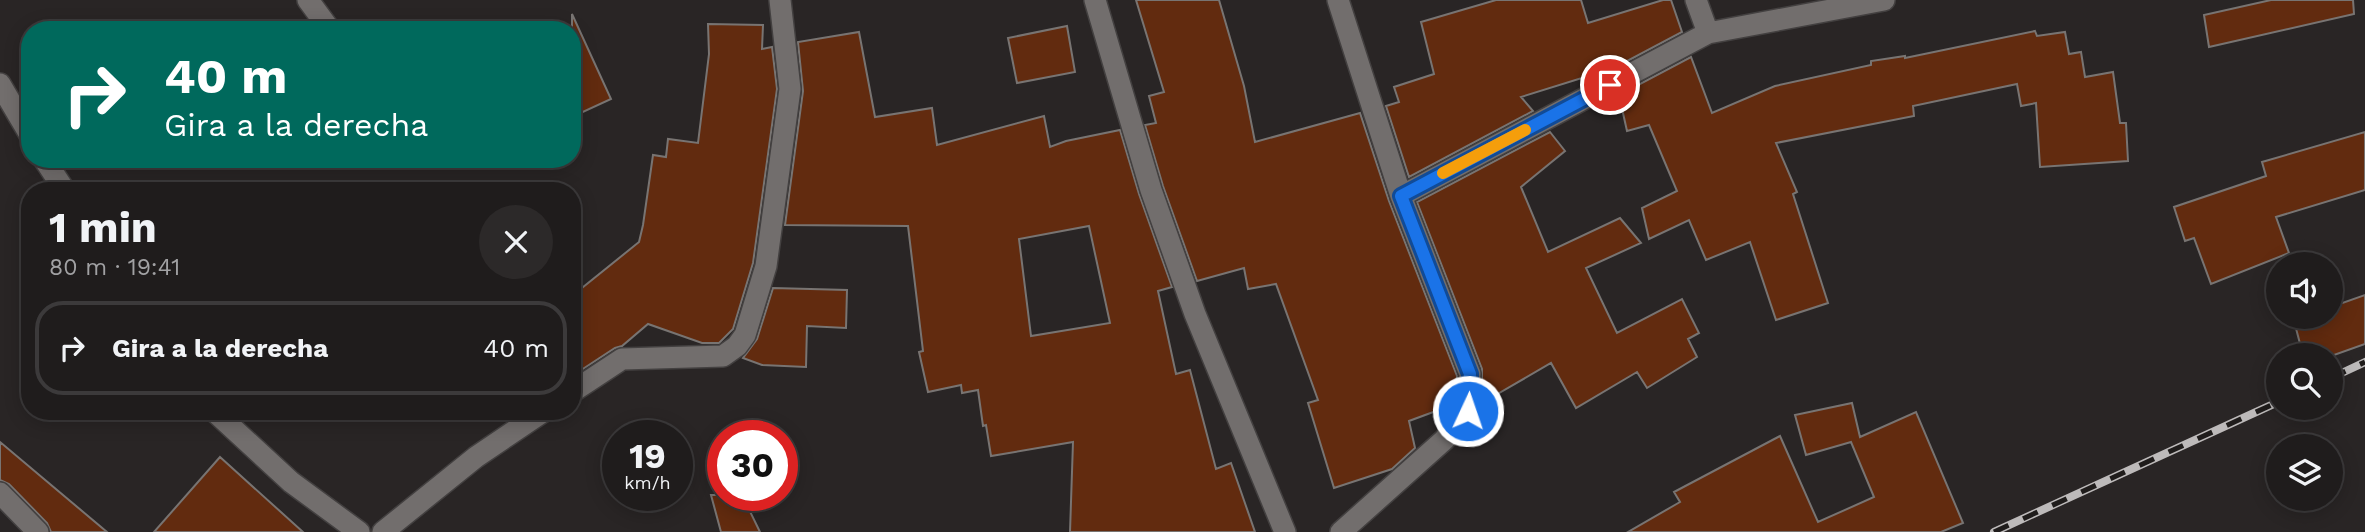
<!DOCTYPE html>
<html lang="es">
<meta charset="utf-8">
<style>
:root{--surface:#1f1c1c;--page:#2c2929;--text:#f1f3f6;--muted:#a1a1a3;--line:#3c3a3b}
body{margin:0;font-family:"Work Sans",sans-serif;background:var(--page);color:var(--text);height:100vh;display:flex;flex-direction:column;font-size:26px;white-space:nowrap}
*{box-sizing:border-box;margin:0}
p{font-size:23px;color:var(--muted)}
.icon{flex:none;width:38px;height:38px;fill:none;stroke:currentColor;stroke-width:2;stroke-linecap:round;stroke-linejoin:round}
.map{position:relative;flex:1;overflow:hidden}
.panel{position:absolute;left:21px;top:182px;width:560px;height:238px;display:flex;flex-direction:column;background:var(--surface);border-radius:28px;box-shadow:0 4px 18px #0003,0 0 0 2px var(--line)}
.panel>*{flex:none}
.hud{position:absolute;left:21px;top:21px;width:560px;height:147px;border-radius:28px;box-shadow:0 4px 18px #0003,0 0 0 2px var(--line);background:#00695c;color:#fff;overflow:hidden}
.tools{position:absolute;left:2266px;top:252px;display:grid;gap:14px}
.tools a{display:grid;place-items:center;width:77px;height:77px;border-radius:50%;background:var(--surface);box-shadow:0 4px 18px #0003,0 0 0 2px var(--line);font-size:35px}
.speed{position:absolute;left:602px;top:420px;display:flex;gap:14px;font-size:35px;font-weight:700;text-align:center}
.speed>*{display:grid;place-content:center;width:91px;height:91px;border-radius:50%;background:var(--surface);box-shadow:0 4px 18px #0003,0 0 0 2px var(--line);line-height:1}
.speed small{font-size:18px;font-weight:400}
.speed .limit{border:10px solid #d22;background:#fff;color:#111}
.pin{position:absolute;display:grid;place-items:center;width:60px;height:60px;color:#fff;margin:-30px;border:4px solid #fff;border-radius:50%;box-shadow:0 2px 7px #0007}
.me{position:absolute;width:77px;margin:-38px;rotate:3deg;stroke-linejoin:round;filter:drop-shadow(0 0 5px #0008)}
.turn{display:flex;align-items:center;gap:24px;height:147px;padding:0 28px;font-size:32px}
.turn .icon{width:91px;height:91px;stroke-width:2.5}
.turn b{display:block;font-size:49px;line-height:60px}
.round{display:grid;place-items:center;flex:none;width:74px;height:74px;border-radius:37px;background:var(--page)}
.head{display:flex;align-items:center;justify-content:space-between;height:119px;padding:0 28px}
h1{font-size:42px;font-weight:700;line-height:52px}
ul{padding:0;list-style:none}
li{display:flex;align-items:center;gap:21px;height:94px;margin:0 14px 10px;padding:0 14px;border:4px solid var(--line);border-radius:28px}
li div{flex:1}
li b{display:block;font-size:26px}
li em{font-style:normal}
.map>svg:first-child{display:block}
.building{fill:#622b0f;stroke:#787472;stroke-width:2;fill-rule:evenodd}
.lines{fill:none;stroke-linecap:round;stroke-linejoin:round}
.minor-casing{stroke:#434040;stroke-width:24}
.minor{stroke:#726e6d;stroke-width:21}
.rail-casing{stroke:#bdbaba;stroke-width:8}
.rail{stroke:#1f1c1b;stroke-width:5;stroke-dasharray:16;stroke-linecap:butt}
.route-casing{stroke:#114b97;stroke-width:18}
.route{stroke:#1a73e8;stroke-width:12}
.slow{stroke:#f59e0b;stroke-width:12}
</style>
<div class="map">
<svg width="2365" height="532" viewBox="0 0 2365 532">
<rect width="100%" height="100%" fill="#292525"/>
<path class="building" d="M1136 0H1219L1244 86 1255 142 1360 113 1389 201 1457 376 1455 404 1409 421 1415 448 1392 469 1334 488 1308 403 1318 400 1276 284 1248 289 1244 268 1197 281 1163 186 1145 125 1156 123 1149 96 1164 92Z
M1496 0H1581L1588 23 1663 0H1671L1682 32 1614 68 1521 97 1533 111 1409 177 1386 106 1399 102 1394 87 1434 74 1421 22Z
M2271 0H2353L2354 14 2209 47 2204 15Z
M572 14 611 99 572 117Z
M708 24 763 25 762 49 772 47 777 89 753 263 733 329 719 343H702L648 324 622 346 615 348 572 376V296L639 242 643 225 653 155 666 157 668 139 698 143 709 54Z
M1067 26 1075 72 1017 83 1008 38Z
M2035 31 2037 36 2065 32 2069 54 2081 52 2085 77 2113 72 2120 123H2126L2128 161 2040 167 2036 103 2021 106 2017 84 1913 106 1914 116 1776 143 1797 192 1793 194 1828 303 1776 320 1750 242 1706 260 1689 220 1649 239 1642 208 1677 191 1649 125 1627 131 1619 95 1691 57 1712 113 1775 86 1871 65V61L1905 56V58Z
M859 32 875 117 932 108 937 145 1044 116 1050 147 1066 141 1120 130 1139 194 1172 287 1158 291 1176 374 1190 370 1216 469 1231 463 1255 532H1070L1073 442 991 456 986 425 983 426 978 390 962 393 961 385 928 392 919 352 923 351 908 226 785 225 803 91 798 42ZM1089 226 1110 323 1031 336 1019 239Z
M1550 132 1565 151 1521 187 1548 252 1620 218 1641 243 1586 268 1617 333 1682 299 1699 333 1688 339 1697 357 1647 388 1637 372 1576 408 1551 363 1494 396 1491 392 1482 395V369L1417 202Z
M2365 132V190L2276 217 2289 253 2211 284 2194 238 2185 241 2174 207 2266 176 2262 162Z
M773 288 847 290 846 328 807 326 806 367 762 365 743 358 757 339Z
M2365 295V344L2334 355H2303L2293 317H2331V307Z
M1852 403 1860 437 1916 412 1963 523 1941 532H1628L1680 502 1674 492 1780 436 1818 522 1874 497 1851 442 1806 455 1795 415Z
M0 442 107 532H51L47 523 9 484 0 480Z
M220 457 303 532H154Z
M711 495H742L760 532H721Z"/>
<g class="lines">
<defs>
<path id="minor" d="M308 0 330 30
M1095 0 1151 190 1195 314 1285 532
M1338 0 1401 196 1470 374 1468 411 1444 440 1341 532
M1696 0 1708 33
M0 84 30 135
M44 159 65 191
M1401 196 1708 33 1884 0
M572 392 622 359 723 356 737 346 745 335 766 266 790 89 780 0
M214 411 291 482 359 532
M0 493 38 532
M383 532 476 457 544 411"/>
</defs>
<use href="#minor" class="minor-casing"/>
<use href="#minor" class="minor"/>
<defs>
<path id="rail" d="M2331 378 2365 362
M1994 532 2278 402"/>
</defs>
<use href="#rail" class="rail-casing"/>
<use href="#rail" class="rail"/>
</g>
<g class="lines">
<defs>
<path id="route" d="M1468 411 1470 374 1401 196 1610 85"/>
</defs>
<use href="#route" class="route-casing"/>
<use href="#route" class="route"/>
<path class="slow" d="M1443 173 1525 130"/>
</g>
</svg>
<div class="tools">
<a><svg class="icon" aria-label="sound" viewBox="0 0 24 24"><path d="M4 9h4l5-4v14l-5-4H4zM17 9q2 3 0 6"/></svg></a>
<a><svg class="icon" aria-label="search" viewBox="0 0 24 24"><circle cx="10" cy="10" r="6"/><path d="M15 15l6 6"/></svg></a>
<a><svg class="icon" aria-label="layers" viewBox="0 0 24 24"><path d="M12 4l9 5-9 5-9-5zM3 14l9 5 9-5"/></svg></a>
</div>
<div class="speed"><div>19<small>km/h</small></div><div class="limit">30</div></div>
<div class="pin" style="left:1610px;top:85px;background:#d93025"><svg class="icon" aria-label="arrive" viewBox="0 0 24 24"><path d="M6 21V4h12l-3 4 3 4H6"/></svg></div>
<svg class="me" style="left:1468px;top:411px" viewBox="-20 -20 40 40"><circle r="17" fill="#1a73e8" stroke="#fff" stroke-width="3"/><path d="M0-11L8 9 0 5-8 9z" fill="#fff"/></svg>
<div class="hud">
<div class="turn"><svg class="icon" aria-label="right" viewBox="0 0 24 24"><path d="M7 20v-9h11M14 6l5 5-5 5"/></svg><div><b>40 m</b>Gira a la derecha</div></div>
</div>
<section class="panel">
<div class="head"><div><h1>1 min</h1><p>80 m · 19:41</p></div><a class="round"><svg class="icon" aria-label="close" viewBox="0 0 24 24"><path d="M6 6l12 12M18 6L6 18"/></svg></a></div>
<ul>
<li><svg class="icon" aria-label="right" viewBox="0 0 24 24"><path d="M7 20v-9h11M14 6l5 5-5 5"/></svg><div><b>Gira a la derecha</b></div><em>40 m</em></li>
</ul>
</section>
</div>
